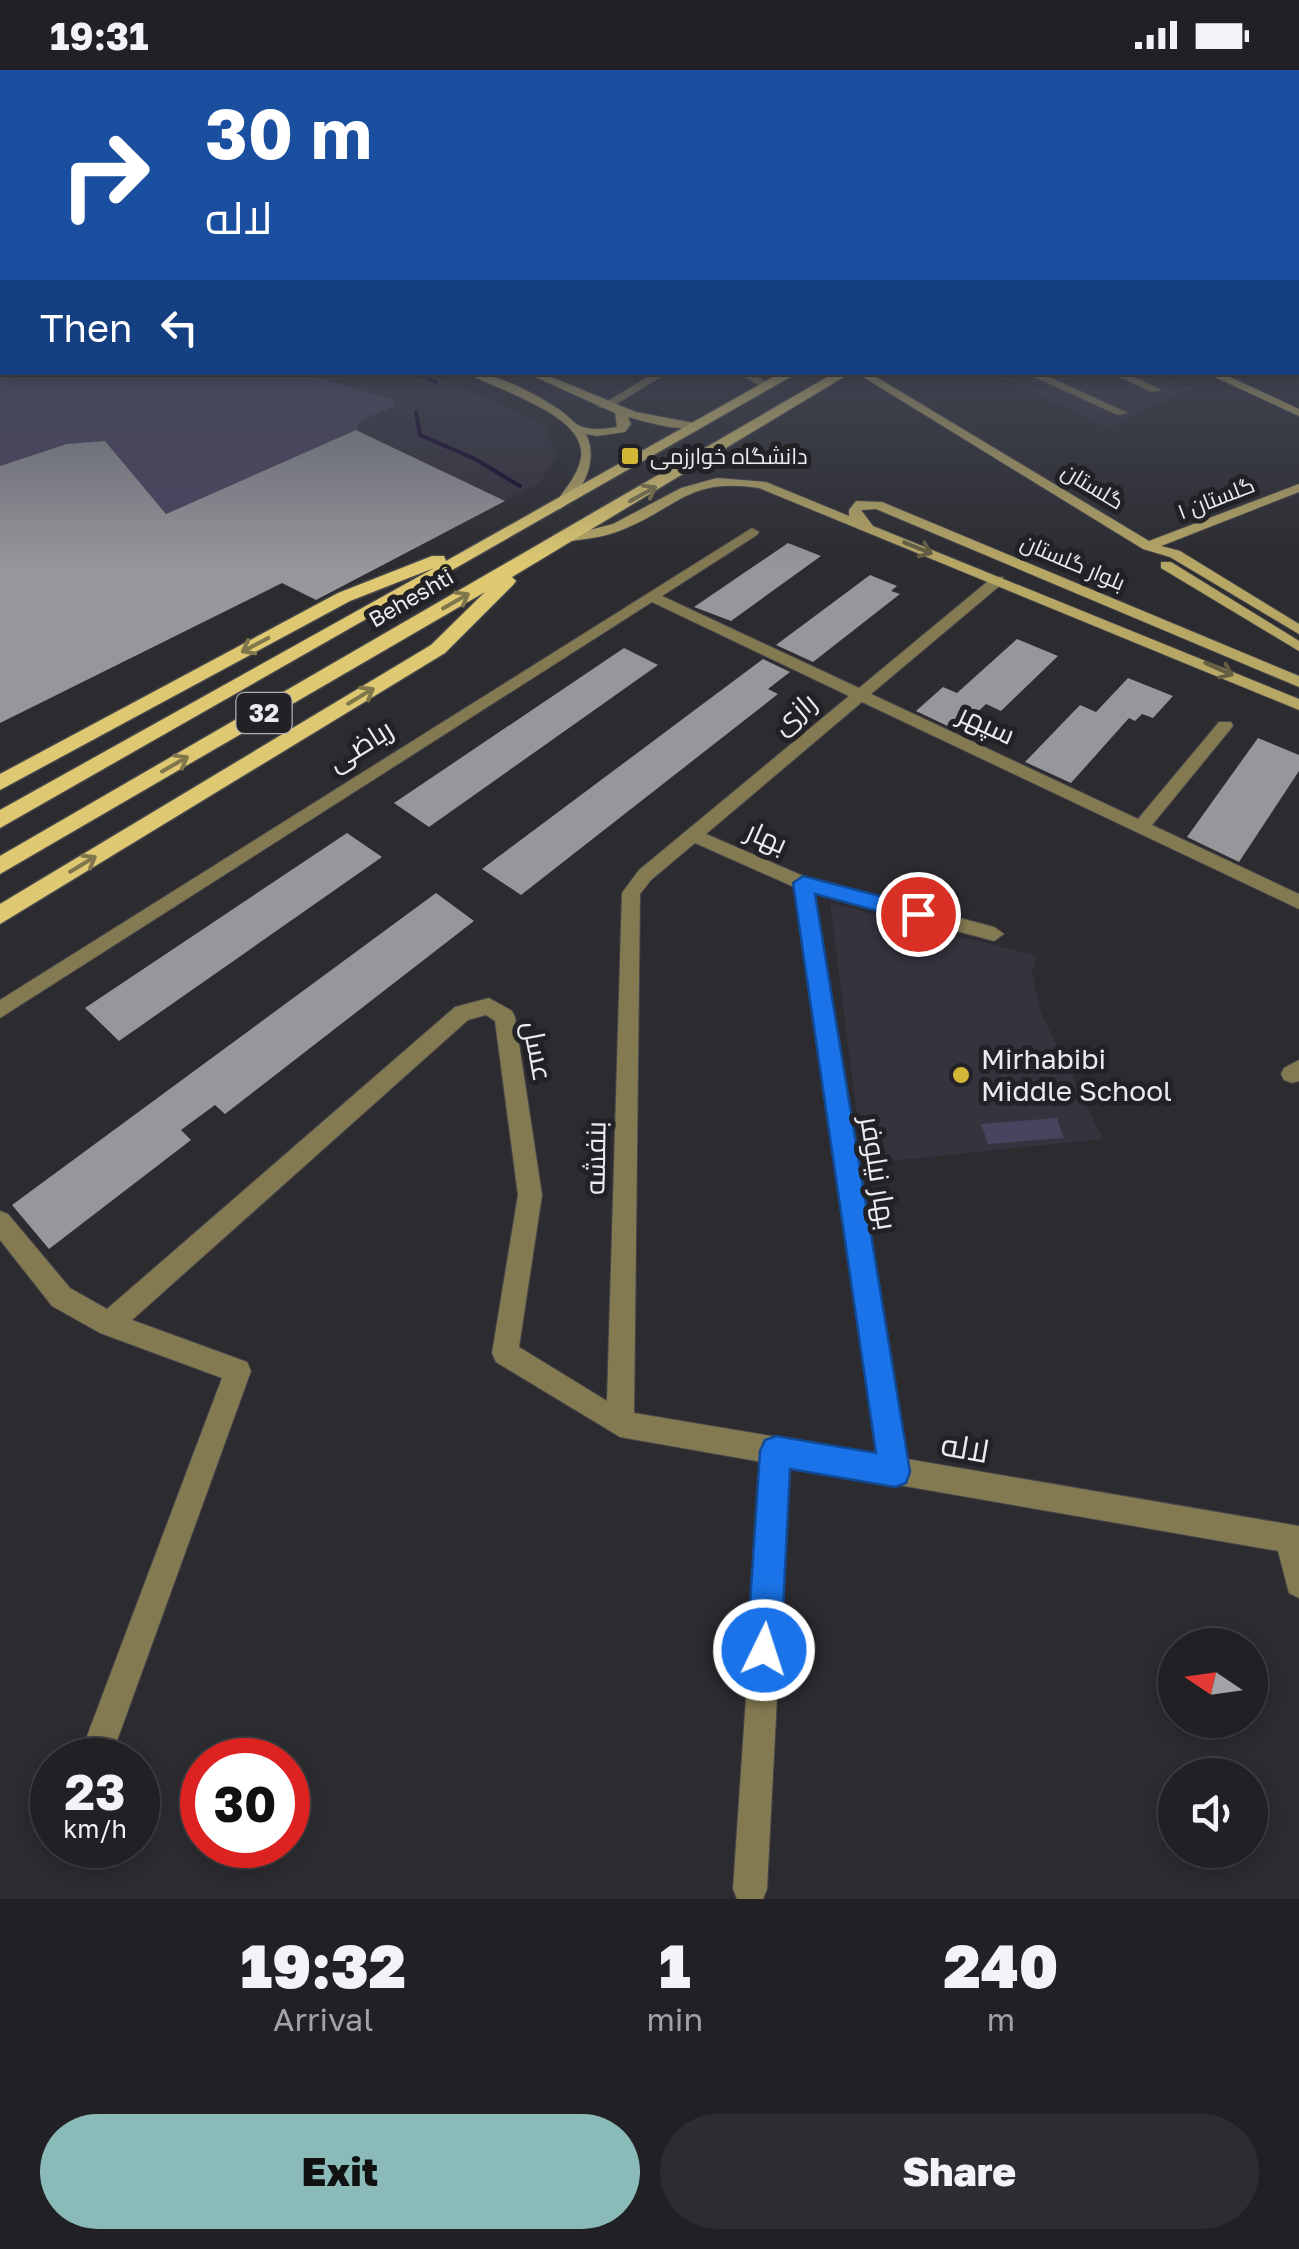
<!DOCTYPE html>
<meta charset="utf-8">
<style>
:root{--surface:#212024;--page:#2d2d31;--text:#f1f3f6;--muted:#a2a3a6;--line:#3e3e41;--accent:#8bbbb9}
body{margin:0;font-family:"Golos Text",Cairo,sans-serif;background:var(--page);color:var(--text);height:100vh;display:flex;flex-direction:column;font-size:38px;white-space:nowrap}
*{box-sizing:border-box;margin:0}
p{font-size:32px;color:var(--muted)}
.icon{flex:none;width:55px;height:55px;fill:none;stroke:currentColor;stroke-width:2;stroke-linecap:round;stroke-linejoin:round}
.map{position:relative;height:1829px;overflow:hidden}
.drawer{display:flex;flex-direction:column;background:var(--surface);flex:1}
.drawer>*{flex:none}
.top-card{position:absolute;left:0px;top:0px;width:1300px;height:305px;box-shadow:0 5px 15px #0003,0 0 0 2px var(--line);background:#1a4fa0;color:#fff;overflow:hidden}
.needle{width:65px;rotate:283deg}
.fabs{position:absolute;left:1158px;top:1558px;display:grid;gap:20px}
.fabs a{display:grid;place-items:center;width:110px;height:110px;border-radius:50%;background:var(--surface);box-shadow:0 5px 15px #0003,0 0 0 2px var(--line);font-size:50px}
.speed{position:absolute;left:30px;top:1668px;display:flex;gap:20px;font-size:50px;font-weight:700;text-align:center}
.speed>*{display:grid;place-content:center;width:130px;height:130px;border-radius:50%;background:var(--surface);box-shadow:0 5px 15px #0003,0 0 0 2px var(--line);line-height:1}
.speed small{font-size:25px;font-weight:400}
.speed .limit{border:15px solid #d22;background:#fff;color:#111}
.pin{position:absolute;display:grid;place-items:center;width:85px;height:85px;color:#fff;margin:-42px;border:5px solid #fff;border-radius:50%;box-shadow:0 2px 10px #0007}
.me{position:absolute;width:110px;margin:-55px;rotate:4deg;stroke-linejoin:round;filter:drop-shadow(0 0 8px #0008)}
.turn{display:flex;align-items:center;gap:35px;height:210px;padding:0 40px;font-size:45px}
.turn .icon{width:130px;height:130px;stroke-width:2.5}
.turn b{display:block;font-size:70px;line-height:85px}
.then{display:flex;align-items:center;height:95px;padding:0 40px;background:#0003;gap:20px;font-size:38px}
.eta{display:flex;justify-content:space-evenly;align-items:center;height:170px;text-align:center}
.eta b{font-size:60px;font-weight:800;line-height:70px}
.primary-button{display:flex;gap:20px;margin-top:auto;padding:20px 40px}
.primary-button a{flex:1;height:115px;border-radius:60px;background:var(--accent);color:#111;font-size:40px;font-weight:800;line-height:115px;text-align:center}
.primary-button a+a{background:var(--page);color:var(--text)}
.status{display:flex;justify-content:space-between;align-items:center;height:70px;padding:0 50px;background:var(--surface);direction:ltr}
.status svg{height:28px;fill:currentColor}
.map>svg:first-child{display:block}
.built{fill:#35333d}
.green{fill:#4a435f}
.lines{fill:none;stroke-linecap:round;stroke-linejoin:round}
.stream{stroke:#14072b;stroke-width:4}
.building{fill:#97969b}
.street-casing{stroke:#47464b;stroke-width:2}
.secondary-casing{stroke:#47464b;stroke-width:2}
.primary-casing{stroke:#47464b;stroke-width:3}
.street{fill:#847a52;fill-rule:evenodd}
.secondary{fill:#b7a765;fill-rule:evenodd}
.primary{fill:#dec972;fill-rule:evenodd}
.oneway{stroke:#80764c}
.oneway2{stroke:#655e42}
.route{fill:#1a73e8;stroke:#114b97;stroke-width:2.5}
.poi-dot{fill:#d3b635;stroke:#222226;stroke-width:4}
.labels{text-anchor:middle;stroke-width:10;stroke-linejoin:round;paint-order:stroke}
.far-poi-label{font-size:22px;fill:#ebebee;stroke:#222226;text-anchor:start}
.far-street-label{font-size:22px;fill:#ebebee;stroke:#222226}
.shield{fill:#222226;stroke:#afafb2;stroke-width:2.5}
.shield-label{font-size:25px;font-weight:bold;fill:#ebebee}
.street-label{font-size:28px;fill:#ebebee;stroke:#222226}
.poi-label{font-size:28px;fill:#ebebee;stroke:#222226;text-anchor:start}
.near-street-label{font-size:32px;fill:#ebebee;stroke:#222226}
</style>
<div class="status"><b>19:31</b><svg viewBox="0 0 49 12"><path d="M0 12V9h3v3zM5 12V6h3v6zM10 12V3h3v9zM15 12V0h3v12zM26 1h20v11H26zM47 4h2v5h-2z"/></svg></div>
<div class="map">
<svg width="1299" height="1829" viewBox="0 0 1299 1829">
<rect width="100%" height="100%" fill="#2c2b30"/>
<path class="built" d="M0 240 2 302 426 303 549 356V367L557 385 539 414 505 431 356 360 166 444 105 371 0 396Z
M992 303H1155L1192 318 1108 358Z
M830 833 1037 886 1032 901 1040 941 1103 1069 863 1094Z"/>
<path class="green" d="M0 240 2 302 300 303 392 329 396 336 361 350 356 360 166 444 105 371 0 396Z
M1057 1048 1064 1068 988 1074 981 1054Z"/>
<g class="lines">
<path class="stream" d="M412 302 436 312
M416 342 420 365 475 389 520 416"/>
</g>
<path class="building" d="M356 360 505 431 316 530 282 513 0 653V396L67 374 105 371 166 444Z
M788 473 821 486 731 551 694 537Z
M870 505 897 516 891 521 900 524 813 592 776 575Z
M1017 569 1058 586 1001 641 986 634 958 661 916 641 943 617 957 623Z
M624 578 658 595 429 757 394 733Z
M763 589 790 602 768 619 778 624 521 825 482 799Z
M1128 608 1173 626 1153 648 1142 644 1135 651 1129 648 1071 713 1025 692 1080 635 1096 642Z
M1258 668 1299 685V701L1239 792 1187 767Z
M347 763 382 787 119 971 85 938Z
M436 823 474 851 225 1044 215 1035 181 1060 191 1070 49 1179 12 1135Z"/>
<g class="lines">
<defs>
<path id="street" d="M656 302H669L608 339 598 337Z
M737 302H751L773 317 764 319Z
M1023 302H1038L1128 343 1118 345Z
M1109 302H1124L1161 320 1152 322Z
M752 458 759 462 757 465 662 526 859 618 993 507H1003V513L871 624 1138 749 1219 652H1231L1233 656 1152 755 1299 824V839L862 632 706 764 808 808 994 857 1004 864 994 871 814 823 907 1389 1299 1456V1528L1289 1523 1278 1481 789 1396 767 1819 763 1829H737L733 1819 762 1392 620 1367 496 1292 492 1283 518 1125 495 951 486 945 468 950 132 1250 247 1292 251 1301 110 1690H78L222 1308 100 1263 52 1236 0 1170V1141L8 1144 70 1218 107 1239 455 937 489 928 512 941 515 947 542 1125 519 1277 607 1331 622 823 639 800 849 626 652 532 0 948V930ZM695 773 794 817 879 1384 634 1343 640 824 651 810Z
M1299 990V1011L1292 1013 1284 1010 1281 1004 1284 998Z"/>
<path id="secondary" d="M465 302C496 302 534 323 560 340 566 344 572 351 578 355 590 361 605 359 617 357L615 343 524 302H539L636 342 705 355C684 364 651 353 628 347L631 354 625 362 597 366 586 364C599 390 583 424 560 439L554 435C564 420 578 406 581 387 587 344 493 319 465 302Z
M855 302H868L1149 471 1299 414V422L1161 476 1180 481 1299 554V564L1170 487 1143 479Z
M1204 302H1219L1299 339V346Z
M717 408 766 412 849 446V440L856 431 882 432 1299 606V617L876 439 861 440 873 456 1299 629V640L759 418C687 407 679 438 619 461 602 468 583 469 565 472L558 468 613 454 681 418Z
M1161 492H1171L1299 571V581L1161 498Z"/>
<path id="primary" d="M782 302H799L0 758V740L434 498 350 531 0 720V704L338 523 432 486H444L446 491Z
M836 302H852L512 507 516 511 513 515 445 583 0 854V834L431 575 485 522 0 804V786Z"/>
</defs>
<use href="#street" class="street-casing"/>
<use href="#secondary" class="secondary-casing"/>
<use href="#primary" class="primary-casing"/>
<use href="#street" class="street"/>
<use href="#secondary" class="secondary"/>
<use href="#primary" class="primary"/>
</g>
<defs><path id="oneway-shaft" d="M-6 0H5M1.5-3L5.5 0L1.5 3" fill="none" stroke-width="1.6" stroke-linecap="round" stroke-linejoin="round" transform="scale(2.5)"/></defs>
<g class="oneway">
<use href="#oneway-shaft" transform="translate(643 424) rotate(-29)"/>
<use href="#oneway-shaft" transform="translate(456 531) rotate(-30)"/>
<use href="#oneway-shaft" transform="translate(255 575) rotate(152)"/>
<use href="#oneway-shaft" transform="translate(361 626) rotate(-31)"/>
<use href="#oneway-shaft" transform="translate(175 694) rotate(-30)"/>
<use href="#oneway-shaft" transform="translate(83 794) rotate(-31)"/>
</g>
<g class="oneway2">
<use href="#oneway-shaft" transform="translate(918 478) rotate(22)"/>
<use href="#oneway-shaft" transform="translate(1219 599) rotate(24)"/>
</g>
<linearGradient id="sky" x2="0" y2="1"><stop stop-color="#18181a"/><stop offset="0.48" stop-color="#454a59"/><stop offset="1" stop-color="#454a59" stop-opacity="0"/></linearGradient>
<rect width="1299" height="496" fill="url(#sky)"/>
<path class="route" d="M803 806 918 836 929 844 918 852 815 824 910 1402 906 1413 895 1417 790 1399 781 1580 776 1592 764 1597 752 1592 747 1580 760 1381 765 1370 776 1366 876 1383 793 813Z"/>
<g class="poi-dot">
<rect x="620" y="376" width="20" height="20" rx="5"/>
<circle cx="961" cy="1005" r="10"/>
</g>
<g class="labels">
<g class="far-poi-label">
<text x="650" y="394">دانشگاه خوارزمی</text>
</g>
<g class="far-street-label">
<text transform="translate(1093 416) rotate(31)" y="8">گلستان</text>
<text transform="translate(1216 428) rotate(-21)" y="8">گلستان ۱</text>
<text transform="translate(1073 492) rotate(23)" y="8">بلوار گلستان</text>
<text transform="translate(411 528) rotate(-30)" y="8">Beheshti</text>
</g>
<rect class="shield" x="236.5" y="623" width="55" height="40" rx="8"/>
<g class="shield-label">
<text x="264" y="652">32</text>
</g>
<g class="street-label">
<text transform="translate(794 643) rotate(-40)" y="10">رازی</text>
<text transform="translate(987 654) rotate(25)" y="10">سپهر</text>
<text transform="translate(360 675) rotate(-32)" y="10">ریاضی</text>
<text transform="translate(767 767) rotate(24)" y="10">بهار</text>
<text transform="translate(538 981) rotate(79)" y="10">عسل</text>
<text transform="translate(595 1088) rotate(-89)" y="10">بنفشه</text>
<text transform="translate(879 1103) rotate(81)" y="10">بهار نیلوفر</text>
</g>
<g class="poi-label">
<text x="981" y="999">Mirhabibi<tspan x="981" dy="32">Middle School</tspan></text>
</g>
<g class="near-street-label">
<text transform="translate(965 1378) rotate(10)" y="11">لاله</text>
</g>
</g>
</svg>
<div class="fabs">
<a><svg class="needle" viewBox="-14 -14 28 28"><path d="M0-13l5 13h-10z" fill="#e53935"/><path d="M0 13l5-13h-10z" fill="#a2a3a6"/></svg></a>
<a><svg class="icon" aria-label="sound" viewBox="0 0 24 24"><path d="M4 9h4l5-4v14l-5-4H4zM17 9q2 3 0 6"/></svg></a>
</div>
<div class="speed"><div>23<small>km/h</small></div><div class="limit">30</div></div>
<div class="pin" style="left:918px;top:844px;background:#d93025"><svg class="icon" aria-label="arrive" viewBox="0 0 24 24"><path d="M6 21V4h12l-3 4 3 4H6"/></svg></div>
<svg class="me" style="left:764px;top:1580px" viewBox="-20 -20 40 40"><circle r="17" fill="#1a73e8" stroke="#fff" stroke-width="3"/><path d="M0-11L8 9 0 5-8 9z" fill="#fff"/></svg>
<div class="top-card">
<div class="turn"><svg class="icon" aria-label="right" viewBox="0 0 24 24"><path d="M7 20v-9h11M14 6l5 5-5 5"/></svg><div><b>30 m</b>لاله</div></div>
<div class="then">Then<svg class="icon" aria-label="left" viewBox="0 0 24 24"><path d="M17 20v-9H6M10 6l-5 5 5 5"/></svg></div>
</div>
</div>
<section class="drawer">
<div class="eta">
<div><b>19:32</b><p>Arrival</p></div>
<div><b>1</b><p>min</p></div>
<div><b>240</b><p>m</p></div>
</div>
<div class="primary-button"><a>Exit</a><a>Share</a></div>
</section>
